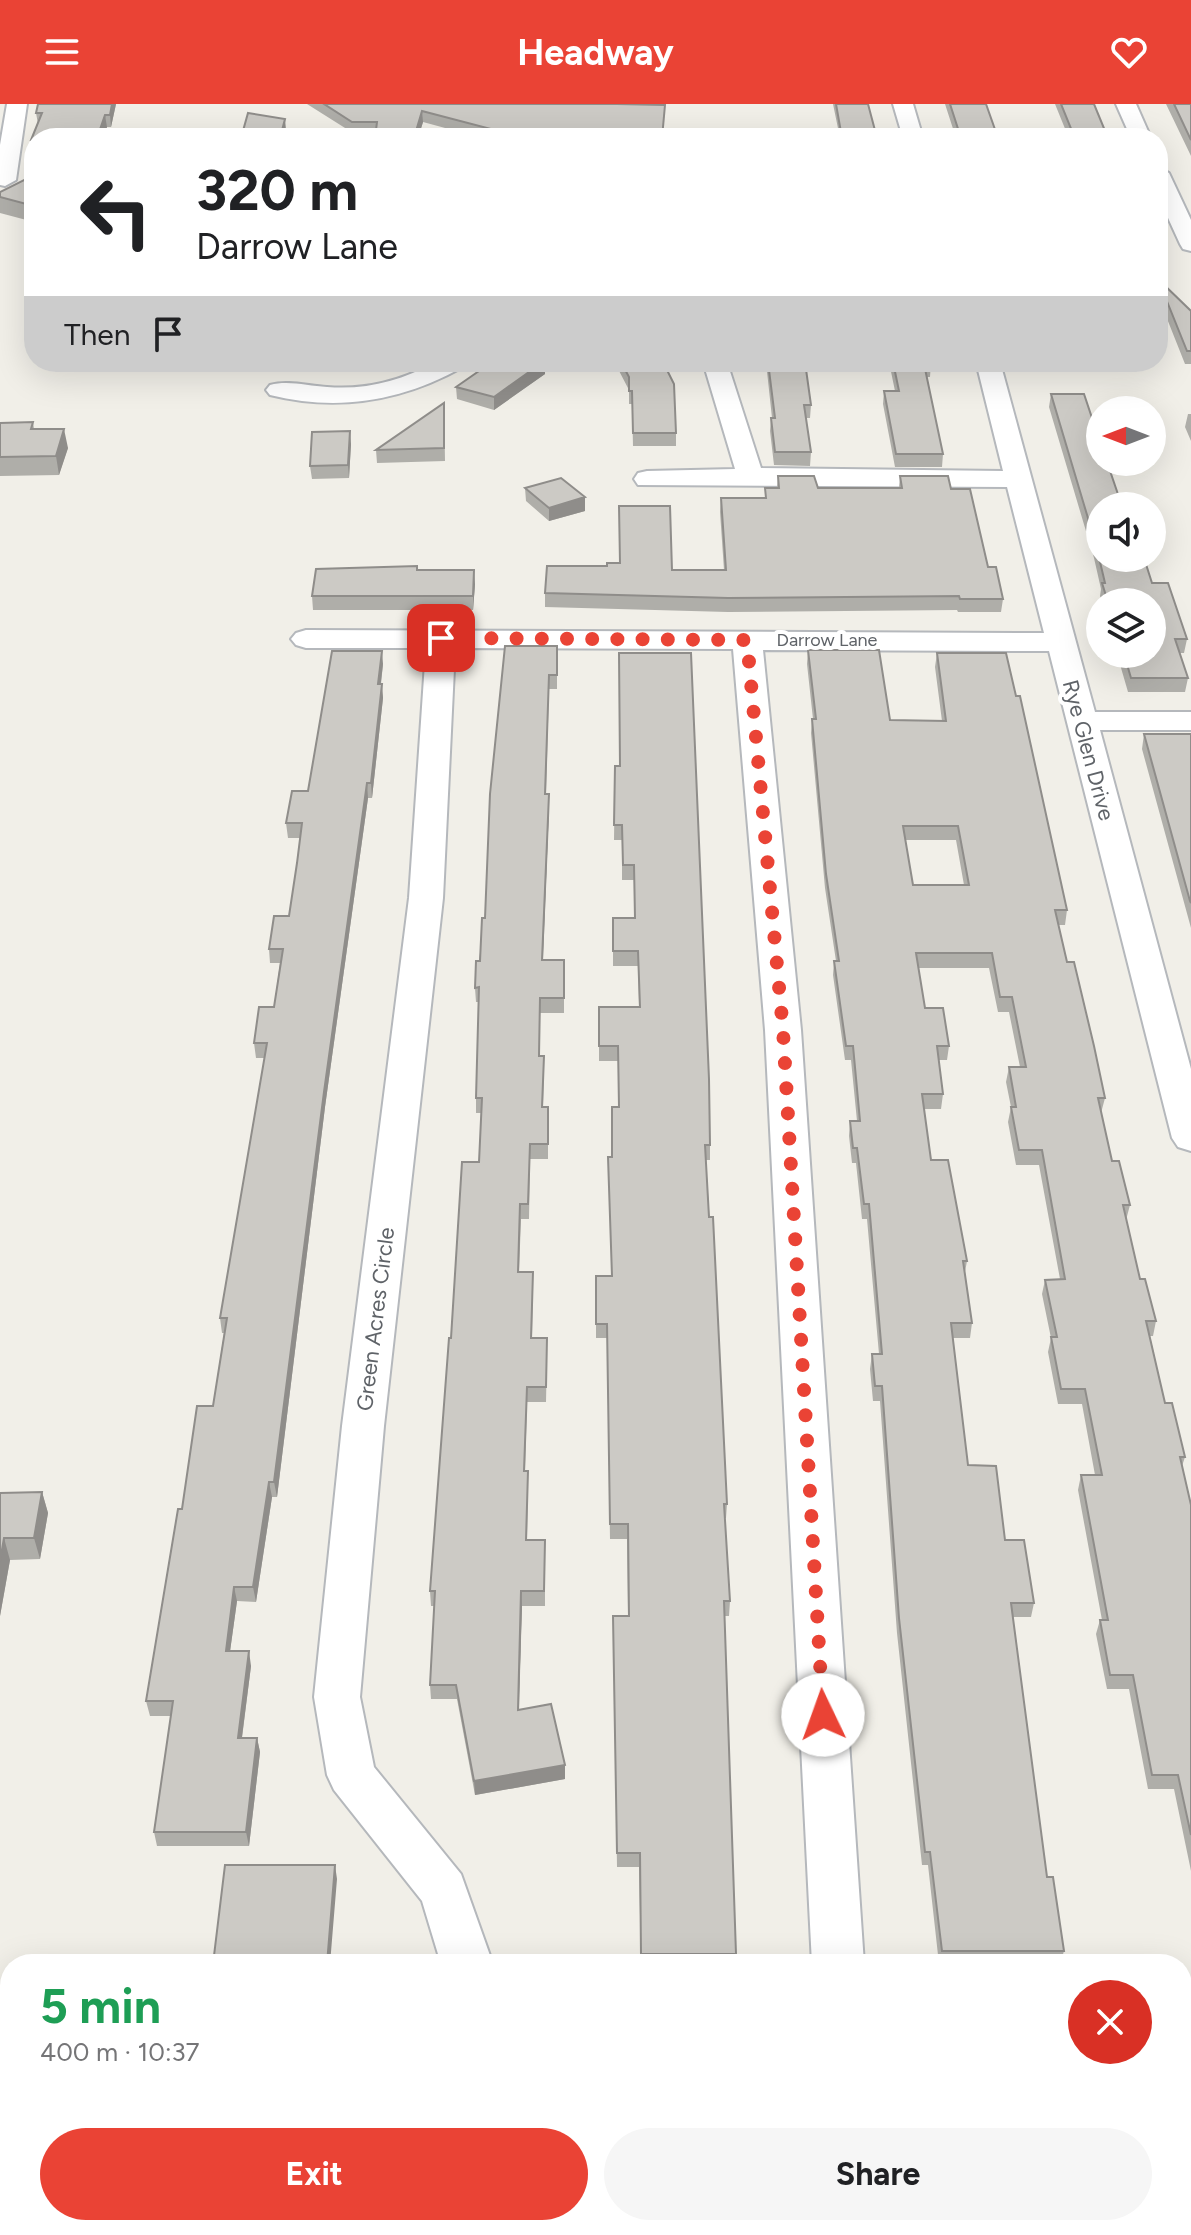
<!DOCTYPE html>
<meta charset="utf-8">
<style>
:root{--surface:#fff;--page:#f6f6f6;--text:#202124;--muted:#757577;--accent:#ea4335}
body{margin:0;font-family:Figtree,sans-serif;background:var(--page);color:var(--text);height:100vh;display:flex;flex-direction:column;font-size:30px;white-space:nowrap}
*{box-sizing:border-box;margin:0}
p{font-size:26px;color:var(--muted)}
.icon{flex:none;width:44px;height:44px;fill:none;stroke:currentColor;stroke-width:2;stroke-linecap:round;stroke-linejoin:round}
.map{position:relative;flex:1;overflow:hidden}
.details{position:absolute;left:0px;top:1850px;width:1192px;height:282px;display:flex;flex-direction:column;background:var(--surface);border-radius:32px 32px 0 0;box-shadow:0 8px 32px #0002}
.details>*{flex:none}
.top-card{position:absolute;left:24px;top:24px;width:1144px;height:244px;border-radius:32px;box-shadow:0 8px 32px #0002;background:#fff;color:var(--text);overflow:hidden}
.needle{width:52px;rotate:270deg}
.buttons{position:absolute;left:1086px;top:292px;display:grid;gap:16px}
.buttons a{display:grid;place-items:center;width:80px;height:80px;border-radius:50%;background:var(--surface);box-shadow:0 8px 32px #0002;font-size:40px}
.pin{position:absolute;display:grid;place-items:center;width:68px;height:68px;color:#fff;margin:-34px;border-radius:16px;box-shadow:0 4px 12px #0006}
.me{position:absolute;width:88px;margin:-44px;rotate:357deg;stroke-linejoin:round;filter:drop-shadow(0 0 6px #0008)}
.turn{display:flex;align-items:center;gap:28px;height:168px;padding:0 40px;font-size:36px}
.turn .icon{width:104px;height:104px;stroke-width:2.5}
.turn b{display:block;font-size:56px;line-height:68px}
.then{display:flex;align-items:center;height:76px;padding:0 40px;background:#0003;gap:16px;font-size:30px}
.round{display:grid;place-items:center;flex:none;width:84px;height:84px;border-radius:42px;background:var(--page)}
.summary{display:flex;align-items:center;justify-content:space-between;height:136px;padding:0 40px}
h1{font-size:48px;font-weight:700;line-height:60px;color:#1e9e55}
.action{display:flex;gap:16px;margin-top:auto;padding:16px 40px}
.action a{flex:1;height:92px;border-radius:48px;background:var(--accent);color:#fff;font-size:32px;font-weight:700;line-height:92px;text-align:center}
.action a+a{background:var(--page);color:var(--text)}
header{display:flex;justify-content:space-between;align-items:center;height:104px;padding:0 40px;background:var(--accent);color:#fff;font-size:36px;font-weight:700}
.map>svg:first-child{display:block}
.lines{fill:none;stroke-linecap:round;stroke-linejoin:round}
.minor-casing{stroke:#b5b8bc;stroke-width:4}
.minor{fill:#fff;fill-rule:evenodd}
.wall{fill:#afaea9;fill-rule:evenodd}
.shaded-wall{fill:#8f8d8a}
.building{fill:#cccac5;stroke:#8f8d8a;stroke-width:2;fill-rule:evenodd}
.route{stroke:#ea4335;stroke-width:14;stroke-dasharray:0 25.2}
.labels{text-anchor:middle;stroke-width:8;stroke-linejoin:round;paint-order:stroke}
.far-street-label{font-size:18px;fill:#5f6368;stroke:#fff}
.street-label{font-size:22px;fill:#5f6368;stroke:#fff}
</style>
<header><svg class="icon" aria-label="menu" viewBox="0 0 24 24"><path d="M4 6h16M4 12h16M4 18h16"/></svg>Headway<svg class="icon" aria-label="heart" viewBox="0 0 24 24"><path d="M12 20l-8-8c-3-5 5-10 8-4 3-6 11-1 8 4z"/></svg></header>
<div class="map">
<svg width="1191" height="2131" viewBox="0 0 1191 2131">
<rect width="100%" height="100%" fill="#f1efe8"/>
<g class="lines">
<defs>
<path id="minor" d="M7 0H27L16 76 5 82 0 81V41Z
M893 0H913L923 34H903Z
M1116 0H1136L1151 34H1131Z
M1158 63 1169 69 1191 116V147L1183 145 1180 140 1158 92Z
M436 258H466L463 263C402 297 339 308 270 291L266 286 270 281C288 276 308 282 327 283 367 286 400 277 436 258Z
M703 258H727L761 364 1003 367 976 258H1000L1095 608H1191V626H1100L1191 965V1047L1178 1043 1172 1034 1049 547 763 546 801 926 864 1860H812L765 926 733 545 455 544 443 794 384 1322 360 1593 374 1663 461 1770 493 1860H441L422 1797 334 1686 327 1671 314 1593 342 1322 409 794 426 544H306L296 541 291 535 296 529 306 526 1044 529 1007 383 638 381 634 375 638 369 647 367 735 365Z
M0 1941H10V1993H0Z
M1182 1943H1191V1995H1182Z
M423 2122H479L478 2131H422Z"/>
</defs>
<use href="#minor" class="minor-casing"/>
<use href="#minor" class="minor"/>
</g>
<path class="wall" d="M38 0H116L111 23H107L103 34H34L33 48 31 36 38 20 36 9Z
M307 0H617L664 13 662 34H482L423 18 418 34H375L376 29H353Z
M833 0H868L877 34H840Z
M945 0H986L998 34H956Z
M1055 0H1094L1108 34H1059V32H1068Z
M1166 0H1191V52Z
M34 71V118L0 109V88Z
M1158 175 1191 207V260H1185L1158 192Z
M492 258H545V270L494 306 457 295 456 283Z
M616 258H663L676 329V342H633L632 300H629V286L616 261Z
M766 258H805L811 301 810 314H806L811 348 810 362 774 361 770 327 771 314H772Z
M889 258H931L930 273H927L943 350 942 363H895L883 300 884 287H895Z
M1022 258H1051V261H1022Z
M1051 290 1122 402 1152 479 1187 535 1184 549H1179L1188 574 1185 588H1128L1117 550H1152V498H1102L1100 492 1101 485 1094 454 1049 303Z
M444 299 445 357 377 359 376 346Z
M1188 310H1191V337L1185 323Z
M33 318 34 325 68 344 59 371 0 372V319Z
M351 340 349 374 312 375 310 362Z
M778 372 818 384H899L900 372 951 385 1003 495 1001 508H958L957 506 728 508 545 503V489L607 462 672 466H724L720 408 721 394H765V384H777Z
M525 384 585 393V407L549 417 526 397Z
M417 462 418 466 475 480 473 506H313L312 492Z
M557 542V585H549L546 690 549 704 543 856H564V909H540L539 952 544 967 543 1003H548V1055H530L529 1115H521L519 1168 533 1183 532 1234 547 1249 546 1298H527L525 1367H528V1381L527 1436H545V1502H522L519 1606 565 1661V1675L475 1691 457 1595H431L430 1581 434 1502H431L430 1487 451 1234 479 1058 481 1009H476V994L479 898H476L475 884 485 814 490 690Z
M808 546 890 616 942 617 935 563 937 549 1067 806 1065 821H1058L1067 858 1105 994 1101 1009 1112 1057 1130 1101 1126 1116 1140 1175 1156 1217 1153 1232H1150L1165 1299 1185 1353 1182 1362 1191 1400V1767L1174 1685H1148L1129 1585H1107L1096 1530 1100 1516H1102L1078 1386 1081 1371H1095L1082 1300H1058L1048 1248 1051 1234 1042 1190 1045 1176 1060 1175 1039 1061H1016L1008 1018 1011 1003 1006 978 1009 963H1020L1009 908H998L989 864H918L925 904 949 942 947 956H939L943 990 941 1005H924L931 1056 967 1157 965 1168 972 1219 970 1234H953L968 1361 1005 1436 1034 1499 1031 1513H1013L1047 1773 1064 1847 1060 1860H939L928 1761H922L897 1529 880 1297H873L870 1265 872 1250H879L867 1115H862L856 1059H852L849 1032 850 1017H857L851 956H845L833 871 834 857H836L825 784 811 629 812 615H813L807 560ZM905 736H956L964 781H913Z
M383 560 381 580 383 594 372 694H368L325 1003 277 1393H272L256 1498 237 1497 230 1547 251 1562 242 1634H257L260 1648 249 1742H157L154 1728 171 1612H150L146 1597 182 1405 213 1302 224 1229H222L220 1214 265 954H256L254 939 274 903 280 859H270L269 845 289 812 297 759 300 734H288L286 719 308 687Z
M1144 630H1191V824L1142 645Z
M615 662 710 1041V1056H706L727 1400 726 1414H725L730 1497 729 1512H724L736 1850 735 1860H641L639 1763H617L613 1512H628L627 1435H610L607 1234H596V1172H611L612 1053 618 1003V957H599V903H639L638 862H613V814H635L634 776H622V736H614Z
M42 1388 48 1409 40 1455 10 1456 0 1512V1389Z
M1041 2122H1110L1111 2126 1109 2131H1042Z"/>
<path class="shaded-wall" d="M112 0H116L111 23 110 11Z
M422 7 423 18 418 34H414Z
M105 11 107 23 103 34H97Z
M285 15 286 26 284 34H280Z
M34 99V118L33 119 30 101Z
M543 258H545V270L494 306V293Z
M64 325 68 344 59 371 56 352Z
M350 327 351 340 349 374 348 361Z
M585 393V407L549 417V404Z
M474 466 475 480 473 506V492Z
M382 547 383 560 379 594 378 580Z
M382 580 383 594 372 694 371 679Z
M367 679 368 694 325 1003 277 1393 274 1378 324 988Z
M549 690V704L542 871V856Z
M269 1378 272 1393 256 1498 253 1483Z
M42 1388 48 1409 40 1455 34 1434Z
M4 1434 10 1456 0 1512V1457Z
M234 1483 237 1497 228 1562 226 1547Z
M521 1487 522 1502 518 1620V1606Z
M249 1547 251 1562 240 1648 238 1634Z
M257 1634 260 1648 249 1742 246 1728Z
M565 1661V1675L475 1691 474 1677Z
M335 1761 337 1775 330 1860H327Z"/>
<path class="building" d="M38 0H112L110 11H105L97 34H34V36H31L42 9H36Z
M324 0H617L665 1 662 34H525L422 7 414 34H375L377 18H352Z
M836 0H868L877 34H842Z
M950 0H986L998 34H961Z
M1061 0H1094L1108 34H1059V32H1074Z
M1174 0H1191V36Z
M248 9 285 15 280 34H241Z
M34 71V99L30 101 0 93V88Z
M1158 175 1191 207V247H1187Z
M492 258H543L494 293 456 283Z
M621 258H663L674 280 676 329H633L632 287H629V273Z
M768 258H805L811 301H804L811 348H775L771 314H775Z
M893 258H931L932 260H924L943 350H896L884 287H899Z
M1051 290H1084L1100 338V358H1107L1122 402H1127H1100V454H1144L1152 479H1168L1187 535H1175L1188 574H1131L1124 550H1152V498H1108L1102 479H1105L1096 441Z
M444 299V344L376 346Z
M33 318 31 325H64L56 352 0 353V319Z
M350 327 348 361 310 362 312 328Z
M778 372H814L818 384H902L900 372H948L951 385H970L988 463H996L1003 495H960L959 492 728 494 545 489 547 462H607V459H620L619 402H670L672 466H726L721 394H766L765 384H779Z
M561 374 585 393 549 404 525 384Z
M417 462V466H474L473 492H312L316 465Z
M505 542H557V571H549L545 690H549L542 856H564V894H540L539 952H544L542 1003H548V1040H530L528 1100H520L518 1168H533L531 1234H547L546 1283H527L524 1367H528L526 1436H545L544 1487H521L518 1606 551 1600 565 1661 474 1677 456 1581H430L435 1487H430L449 1234H451L462 1058H479L482 994H476L479 883 475 884 476 857H480L482 814H485L490 690Z
M808 546H879L890 616 946 617 937 549H1006L1016 592H1020L1067 806H1055L1067 858H1074L1094 942 1105 994H1098L1112 1057H1119L1130 1101H1123L1140 1175H1145L1156 1217H1146L1165 1299H1172L1185 1353H1180L1191 1401V1731L1178 1671H1152L1133 1571H1110L1100 1516H1108L1081 1371H1102L1085 1285H1061L1051 1233H1057L1045 1176 1065 1175 1042 1046H1019L1011 1003H1016L1009 963H1026L1012 893H1000L992 849H916L925 904H943L949 942H937L943 990H922L931 1056H948L967 1157H963L972 1219H951L968 1361 996 1362 1005 1436H1024L1034 1499H1011L1047 1773H1053L1064 1847H942L930 1748H925L899 1514 882 1282H875L872 1250H882L869 1100H864L857 1044H853L850 1017H860L853 942H846L834 857H839L826 770 812 615H816ZM903 722H958L969 781H913Z
M332 547H382L378 580H382L371 679H367L324 988 274 1378H269L253 1483H234L226 1547H249L238 1634H257L246 1728H154L173 1597H146L178 1405H182L197 1302H213L227 1214H220L267 939H254L259 903H274L283 845H269L274 812H289L297 759 302 719H286L292 687H308Z
M619 549H691L709 975 710 1041H705L709 1113H713L727 1400H724L730 1497H724L736 1850H641L640 1749H617L613 1512H629L628 1420H610L607 1220H596V1172H612L608 1053H612V1003H619L618 942H599V903H640L638 847H613V814H635L634 761H623L622 721H614L615 662H620Z
M1144 630H1191V799L1190 797Z
M42 1388 34 1434H4L0 1457V1389Z
M225 1761H335L327 1860H213Z
M1047 2122H1110L1111 2126H1047Z"/>
<g class="lines">
<path class="route" d="M441 534 747 536 783 926 823 1611"/>
</g>
<g class="labels">
<g class="far-street-label">
<text x="827" y="542">Darrow Lane</text>
</g>
<g class="street-label">
<text transform="translate(1089 646) rotate(75)" y="8">Rye Glen Drive</text>
<text transform="translate(375 1215) rotate(-83)" y="8">Green Acres Circle</text>
</g>
</g>
</svg>
<div class="buttons">
<a><svg class="needle" viewBox="-14 -14 28 28"><path d="M0-13l5 13h-10z" fill="#e53935"/><path d="M0 13l5-13h-10z" fill="#757577"/></svg></a>
<a><svg class="icon" aria-label="sound" viewBox="0 0 24 24"><path d="M4 9h4l5-4v14l-5-4H4zM17 9q2 3 0 6"/></svg></a>
<a><svg class="icon" aria-label="layers" viewBox="0 0 24 24"><path d="M12 4l9 5-9 5-9-5zM3 14l9 5 9-5"/></svg></a>
</div>
<div class="pin" style="left:441px;top:534px;background:#d93025"><svg class="icon" aria-label="arrive" viewBox="0 0 24 24"><path d="M6 21V4h12l-3 4 3 4H6"/></svg></div>
<svg class="me" style="left:823px;top:1611px" viewBox="-20 -20 40 40"><circle r="19" fill="#fff"/><path d="M0-13L10 11 0 6-10 11z" fill="#ea4335"/></svg>
<div class="top-card">
<div class="turn"><svg class="icon" aria-label="left" viewBox="0 0 24 24"><path d="M17 20v-9H6M10 6l-5 5 5 5"/></svg><div><b>320 m</b>Darrow Lane</div></div>
<div class="then">Then<svg class="icon" aria-label="arrive" viewBox="0 0 24 24"><path d="M6 21V4h12l-3 4 3 4H6"/></svg></div>
</div>
<section class="details">
<div class="summary"><div><h1>5 min</h1><p>400 m · 10:37</p></div><a class="round" style="background:#d93025;color:#fff"><svg class="icon" aria-label="close" viewBox="0 0 24 24"><path d="M6 6l12 12M18 6L6 18"/></svg></a></div>
<div class="action"><a>Exit</a><a>Share</a></div>
</section>
</div>
